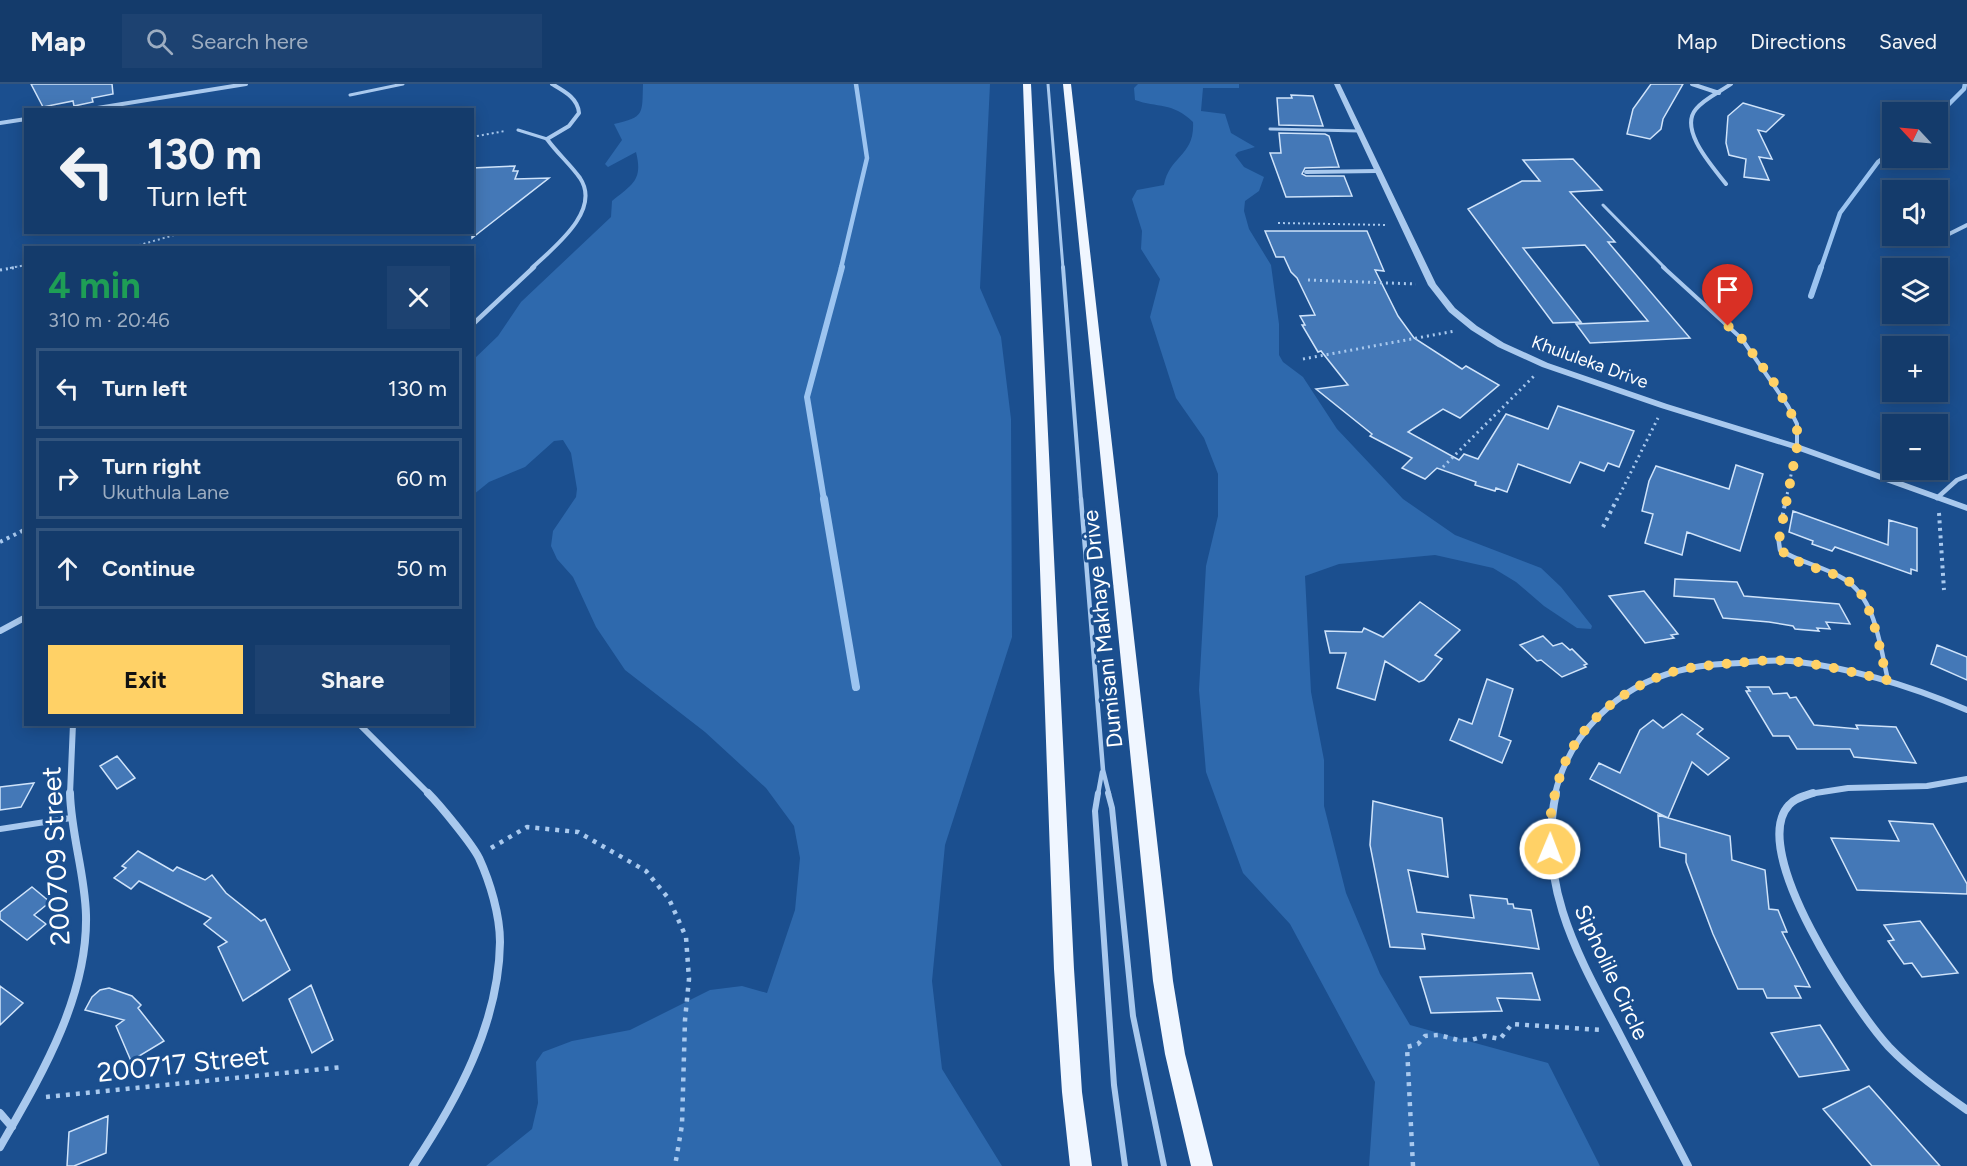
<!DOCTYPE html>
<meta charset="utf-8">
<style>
:root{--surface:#143b6b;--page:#1d4271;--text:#f1f3f6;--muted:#9dadc1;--line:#33557e;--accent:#ffd166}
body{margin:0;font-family:Figtree,sans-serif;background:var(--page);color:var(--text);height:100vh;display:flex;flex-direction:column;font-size:22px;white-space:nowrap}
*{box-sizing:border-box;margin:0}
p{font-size:20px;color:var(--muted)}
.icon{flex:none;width:33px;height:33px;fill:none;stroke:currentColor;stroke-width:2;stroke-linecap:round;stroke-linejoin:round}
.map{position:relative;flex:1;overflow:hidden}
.side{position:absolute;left:24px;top:162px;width:450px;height:480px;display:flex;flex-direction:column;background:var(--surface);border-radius:0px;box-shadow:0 3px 15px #0003,0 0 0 2px var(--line)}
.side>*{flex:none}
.banner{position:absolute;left:24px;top:24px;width:450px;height:126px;border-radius:0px;box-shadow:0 3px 15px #0003,0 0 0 2px var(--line);background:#143b6b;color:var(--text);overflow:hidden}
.needle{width:39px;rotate:296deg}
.buttons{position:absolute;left:1882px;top:18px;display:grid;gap:12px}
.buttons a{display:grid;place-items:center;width:66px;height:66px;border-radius:0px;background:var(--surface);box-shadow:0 3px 15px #0003,0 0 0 2px var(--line);font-size:30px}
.pin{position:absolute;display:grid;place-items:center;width:51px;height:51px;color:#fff;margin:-62px -26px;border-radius:50% 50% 50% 0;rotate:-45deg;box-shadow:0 0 6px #0007}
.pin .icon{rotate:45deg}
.me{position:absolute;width:66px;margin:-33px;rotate:1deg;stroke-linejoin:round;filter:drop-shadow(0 0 4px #0008)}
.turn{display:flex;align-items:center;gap:21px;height:126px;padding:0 24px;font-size:27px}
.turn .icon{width:78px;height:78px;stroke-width:2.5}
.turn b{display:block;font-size:42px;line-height:51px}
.round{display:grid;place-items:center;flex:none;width:63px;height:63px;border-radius:0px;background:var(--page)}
.head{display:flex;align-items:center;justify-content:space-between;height:102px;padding:0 24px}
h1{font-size:36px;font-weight:700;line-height:45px;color:#1e9e55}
.cta{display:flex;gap:12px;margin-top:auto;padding:12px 24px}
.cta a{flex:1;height:69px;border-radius:0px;background:var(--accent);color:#111;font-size:24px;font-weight:700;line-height:69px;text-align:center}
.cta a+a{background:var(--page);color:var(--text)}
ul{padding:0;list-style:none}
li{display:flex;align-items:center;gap:18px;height:81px;margin:0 12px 9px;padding:0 12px;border:3px solid var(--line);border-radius:0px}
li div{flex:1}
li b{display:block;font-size:22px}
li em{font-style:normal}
header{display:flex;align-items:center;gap:36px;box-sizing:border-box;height:84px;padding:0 30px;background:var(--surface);border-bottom:2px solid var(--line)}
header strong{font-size:28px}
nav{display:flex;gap:33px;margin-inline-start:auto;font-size:21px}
.search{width:420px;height:54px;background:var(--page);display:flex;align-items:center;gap:15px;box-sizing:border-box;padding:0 21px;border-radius:0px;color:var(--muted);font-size:22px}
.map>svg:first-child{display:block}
.green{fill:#2e69ad}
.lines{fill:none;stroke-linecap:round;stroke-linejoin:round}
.stream-far2{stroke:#9cc4f0;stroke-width:4.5}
.stream-far1{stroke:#9cc4f0;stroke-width:6}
.stream{stroke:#9cc4f0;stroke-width:8}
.building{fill:#4478b7;stroke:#cfe3fa;stroke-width:1.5}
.path-far3{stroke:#a9c9ee;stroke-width:2;stroke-dasharray:2 3;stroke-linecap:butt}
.path-far2{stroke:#a9c9ee;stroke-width:3;stroke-dasharray:2 4;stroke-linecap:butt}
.path-far1{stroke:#a9c9ee;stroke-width:4;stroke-dasharray:3 4.5;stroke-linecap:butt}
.path{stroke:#a9c9ee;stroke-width:4.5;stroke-dasharray:4 6;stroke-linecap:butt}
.service-far3{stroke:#a9c9ee;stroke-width:3}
.service-far2{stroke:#a9c9ee;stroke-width:4}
.service-far1{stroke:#a9c9ee;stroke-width:4.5}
.service{stroke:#a9c9ee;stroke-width:6}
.minor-far3{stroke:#a9c9ee;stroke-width:4}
.minor-far2{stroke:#a9c9ee;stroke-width:4.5}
.minor-far1{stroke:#a9c9ee;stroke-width:6}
.minor{stroke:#a9c9ee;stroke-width:8}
.tertiary{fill:#a9c9ee;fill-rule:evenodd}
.primary{fill:#f0f6ff;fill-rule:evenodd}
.route{stroke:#ffd166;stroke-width:10;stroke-dasharray:0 18}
.labels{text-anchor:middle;stroke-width:6;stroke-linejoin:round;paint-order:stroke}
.far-street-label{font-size:18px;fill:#fff;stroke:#1b4f8f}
.street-label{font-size:22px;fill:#fff;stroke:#1b4f8f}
.near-street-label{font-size:27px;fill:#fff;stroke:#1b4f8f}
</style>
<header>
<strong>Map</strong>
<div class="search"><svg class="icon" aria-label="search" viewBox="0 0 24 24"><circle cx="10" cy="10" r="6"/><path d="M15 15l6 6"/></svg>Search here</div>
<nav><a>Map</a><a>Directions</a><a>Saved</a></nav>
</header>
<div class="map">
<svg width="1967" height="1082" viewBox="0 0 1967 1082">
<rect width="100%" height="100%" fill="#1b4f8f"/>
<path class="green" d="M643 0H990L980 204 1001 253 1011 335 1012 553 945 761 932 897 942 985 1002 1082H486L532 1045 538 1019 536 978 543 968 572 957 630 946 710 906 742 902 767 909 795 826 800 774 794 742 766 704 705 648 625 586 596 543 573 493 557 475 551 462 553 447 576 413 577 405 571 369 563 356 554 357 525 383 489 398 473 411V276L498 252 521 218 611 133 612 117C633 100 643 96 636 68L608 83 605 80 622 56 614 40C645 33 642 30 643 0Z
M1138 0H1239V4H1203L1201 27 1225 30 1231 49 1255 63 1238 68 1235 71 1244 83 1264 93 1259 107 1245 117 1244 127 1249 145 1271 181 1279 240V271L1283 278 1303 293 1337 345 1403 415 1455 451 1541 484 1561 503 1592 542 1591 545 1577 544 1544 522 1516 498 1493 484 1435 471 1339 480 1305 492 1311 608 1324 676V722L1346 809 1380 890 1410 941 1548 979 1600 1082H1369L1375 998 1290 840 1243 789 1206 688 1199 606 1206 482 1218 432V390L1204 354 1176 314 1150 233 1160 195 1141 165 1142 147 1132 115 1137 106 1164 101C1169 72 1195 72 1193 38 1173 18 1157 24 1135 16L1134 4Z"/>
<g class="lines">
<path class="stream-far2" d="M1938 31 1964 5 1965 0
M841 184 867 74 856 0
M1821 184 1840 129 1878 78 1893 67"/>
<path class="stream-far1" d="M1811 212 1821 183
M824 416 807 313 842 183"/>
<path class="stream" d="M824 415 856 603"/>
</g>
<path class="building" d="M31 0H112L113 10 92 14 93 18 74 22 73 17 43 23Z
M1651 0H1683L1663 35 1661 45 1650 55 1627 50 1633 25Z
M1291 11 1313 12 1323 42 1279 41 1277 14H1292Z
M1743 19 1784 31 1766 48 1758 46 1772 75 1759 73 1769 96 1744 93 1746 75 1729 71 1726 59 1728 32Z
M1279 49 1325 50 1329 52 1339 83 1305 84 1302 90 1306 92H1344L1352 112 1286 113 1270 69H1281Z
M1573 75 1602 106 1570 108 1615 158H1608L1690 254 1590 259 1576 240 1648 237 1585 161 1523 164 1581 238 1553 239 1468 125 1522 97H1540L1523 76Z
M515 82 513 87H518L515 95 549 94 472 154V84Z
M1265 147H1367L1384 187 1375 186 1398 232 1414 254 1462 285 1466 282 1499 301 1460 334 1443 325 1408 348 1459 376 1464 370 1478 375 1506 330 1548 345 1558 322 1634 347 1619 383 1608 379 1604 387 1580 378 1570 399 1518 380 1507 408 1496 404 1495 407 1475 401 1476 398 1437 384 1425 395 1402 384 1412 374 1370 352 1372 350 1316 305 1348 301 1321 267 1318 268 1302 241H1305L1300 232 1315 231 1297 194 1291 188 1284 173H1276Z
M1736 381 1763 390 1740 467 1687 448 1682 471 1645 459 1653 430 1642 427 1649 397 1656 382 1729 405Z
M1793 427 1888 461 1889 436 1917 444V487L1911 485V490L1835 463 1832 467 1812 460 1813 457 1789 448Z
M1675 495 1737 498 1744 512 1839 520 1850 540 1826 538 1830 545 1817 544 1819 547 1795 545 1793 542 1769 538 1723 534 1714 515 1674 512Z
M1644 507 1678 550 1671 551 1674 554 1645 559 1609 512Z
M1420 518 1460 546 1435 571 1442 575 1424 596 1419 598 1385 577 1375 616 1337 604 1346 569H1330L1325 547 1362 548 1364 544 1383 553Z
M1543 552 1553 562 1562 559 1570 566 1572 565 1587 580 1584 581 1586 583 1562 593 1541 576 1537 577 1520 561Z
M1937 561 1967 573V596L1931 580Z
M1487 595 1513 605 1499 652 1511 657 1502 679 1450 656 1459 635 1472 640Z
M1747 603H1769L1773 610 1787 609 1790 614 1796 613 1814 641 1858 645 1856 641 1896 643 1916 679 1854 673 1850 665H1797L1789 652H1773L1746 607H1750Z
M1682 630 1703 645 1697 650 1729 674 1708 691 1692 678 1668 734 1590 695 1599 679 1620 689 1640 646 1653 636 1663 644Z
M117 672 135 694 117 705 100 682Z
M34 699 21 723 0 726V703Z
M1373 717 1442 734 1448 793 1408 786 1417 828 1474 834 1470 811 1507 815 1508 820H1513L1514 824 1531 826 1539 865 1422 850 1425 865 1390 863 1370 761Z
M1658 731 1730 752 1732 776 1765 786 1769 825 1778 826 1787 848H1782L1810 903 1795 902 1801 914H1767L1763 905H1738L1713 850 1686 778V770L1660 763Z
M1889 737 1933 740 1967 800V810L1857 806 1831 754 1899 757Z
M138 767 173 787 177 783 205 796 212 791 226 809 261 837 265 835 290 886 243 917 218 863 227 858 204 840 211 834 139 797 131 805 114 794 126 784 122 782Z
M32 803 50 818 34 831 46 840 27 856 0 835V828Z
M1920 837 1958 889 1922 893 1912 879 1904 880 1888 857 1894 856 1884 841Z
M1532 889 1540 916 1497 914 1502 927 1431 929 1420 893Z
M311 901 333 956 312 969 289 915Z
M0 902 23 919 0 941Z
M109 904 132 912 141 921 138 924 164 957 131 977 116 942 124 936 85 926 92 913 100 906Z
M1820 941 1849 986 1799 993 1771 949Z
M1869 1002 1940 1082H1872L1823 1025Z
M108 1032 106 1069 74 1082H67L69 1048Z"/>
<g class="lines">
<path class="path-far3" d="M472 53 505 47
M1278 139 1387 141
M129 164 185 148
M10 184 26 181"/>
<path class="path-far2" d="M0 186 18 183
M1308 196 1416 200
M1303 275 1455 247
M1443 383 1534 292
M1617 416 1658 334
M1786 416 1794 376"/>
<path class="path-far1" d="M1939 429 1944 506
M1781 439 1786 415
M1603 443 1617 415
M0 458 26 445"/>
<path class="path" d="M491 764 527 743 578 748 646 787 669 815 686 853 689 895 685 936 682 1041 675 1082
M46 1013 343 983
M1413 1082 1407 963 1418 960 1425 952 1439 951 1458 956H1471L1485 952 1500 955 1512 940 1601 946"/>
<path class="service-far3" d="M1048 0 1063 184
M350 11 403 0
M1270 45 1360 47
M518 46 547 55
M1603 121 1665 184"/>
<path class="service-far2" d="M1063 183 1081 416
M1663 183 1742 255 1788 322 1797 340V363"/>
<path class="service-far1" d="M1081 415 1103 686 1109 710
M1778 452 1780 466C1800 479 1824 482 1844 495 1876 514 1880 563 1888 596
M1098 710 1102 688"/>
<path class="service" d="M1098 709 1095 727 1114 1001 1125 1082
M1108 709 1112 724 1133 932 1164 1082
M0 745 71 734"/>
<path class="minor-far3" d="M1692 0 1719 9
M85 26 246 0
M0 39 26 35
M1306 88 1377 87
M1726 100C1714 84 1678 46 1696 25 1705 14 1720 8 1731 0
M1937 156 1967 141
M532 184C553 164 602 127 580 94 570 80 557 69 547 55L569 42 579 29C578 14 564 7 552 0"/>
<path class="minor-far2" d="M472 241 534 183
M1937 414 1957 396 1967 392"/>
<path class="minor-far1" d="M0 547 26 533
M359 640 429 710
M70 710 73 640
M1555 710C1569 650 1618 602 1678 587 1698 581 1720 580 1741 579 1758 577 1775 576 1791 577 1853 584 1911 602 1967 626
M1809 710 1848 704 1927 702 1967 695"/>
<path class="minor" d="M1556 709C1536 801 1579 873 1620 951 1643 995 1665 1038 1688 1082
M1813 709C1804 712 1795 714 1789 721 1747 766 1856 927 1889 963 1912 987 1940 1007 1967 1026
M0 1029 12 1043
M0 1063C40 993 88 914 86 831 85 790 71 750 70 709
M413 1082C457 1016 499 940 500 858 500 831 490 798 479 774 472 760 440 721 428 709"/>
<path class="tertiary" d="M1334 0H1340L1436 200 1455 224 1477 242 1504 259 1548 279 1667 320 1800 361 1967 421V427L1794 365 1661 324 1542 283 1498 263 1471 246 1449 228 1428 201Z"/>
<path class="primary" d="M1023 0H1031L1074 885 1082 1008 1092 1082H1070L1062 1008 1054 885Z
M1063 0H1071L1173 897 1185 970 1213 1082H1191L1165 970 1153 897Z"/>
</g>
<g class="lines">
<path class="route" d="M1550 765C1547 739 1553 714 1561 689 1577 640 1626 601 1676 587 1695 582 1715 581 1734 579 1752 578 1772 575 1789 577 1822 580 1855 589 1887 596 1881 571 1873 519 1854 501 1835 485 1789 483 1778 461L1797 363V340L1773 297 1742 255 1728 242"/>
</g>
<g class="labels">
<g class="far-street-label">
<text transform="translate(1590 278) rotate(20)" y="6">Khululeka Drive</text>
</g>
<g class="street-label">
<text transform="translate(1102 545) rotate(-96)" y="8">Dumisani Makhaye Drive</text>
<text transform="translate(1612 888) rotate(65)" y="8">Sipholile Circle</text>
</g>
<g class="near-street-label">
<text transform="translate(56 772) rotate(-93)" y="9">200709 Street</text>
<text transform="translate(183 980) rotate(-6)" y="9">200717 Street</text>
</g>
</g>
</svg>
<div class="buttons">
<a><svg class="needle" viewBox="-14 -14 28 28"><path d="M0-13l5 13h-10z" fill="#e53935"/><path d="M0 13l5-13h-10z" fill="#9dadc1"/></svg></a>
<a><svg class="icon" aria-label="sound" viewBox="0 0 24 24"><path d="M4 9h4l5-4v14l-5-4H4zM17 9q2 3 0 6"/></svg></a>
<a><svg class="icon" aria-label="layers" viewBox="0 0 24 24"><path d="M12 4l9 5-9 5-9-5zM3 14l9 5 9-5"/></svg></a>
<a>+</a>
<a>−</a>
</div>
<div class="pin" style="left:1728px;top:242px;background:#d93025"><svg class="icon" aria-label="arrive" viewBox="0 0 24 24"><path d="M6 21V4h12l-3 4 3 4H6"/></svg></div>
<svg class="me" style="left:1550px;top:765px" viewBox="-20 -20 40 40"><circle r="17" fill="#ffd166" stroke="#fff" stroke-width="3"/><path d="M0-11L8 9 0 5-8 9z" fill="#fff"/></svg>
<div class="banner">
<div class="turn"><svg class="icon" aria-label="left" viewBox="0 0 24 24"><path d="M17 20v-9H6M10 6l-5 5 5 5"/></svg><div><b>130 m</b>Turn left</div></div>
</div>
<section class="side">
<div class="head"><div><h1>4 min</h1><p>310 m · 20:46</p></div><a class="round"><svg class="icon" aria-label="close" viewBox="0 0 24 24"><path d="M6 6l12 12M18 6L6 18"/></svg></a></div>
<ul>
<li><svg class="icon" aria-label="left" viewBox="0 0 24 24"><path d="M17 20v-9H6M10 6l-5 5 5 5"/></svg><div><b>Turn left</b></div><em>130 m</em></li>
<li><svg class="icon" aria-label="right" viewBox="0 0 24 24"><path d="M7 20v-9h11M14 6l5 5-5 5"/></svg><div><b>Turn right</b><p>Ukuthula Lane</p></div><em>60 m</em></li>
<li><svg class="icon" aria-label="ahead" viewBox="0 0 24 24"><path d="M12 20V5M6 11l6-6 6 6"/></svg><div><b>Continue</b></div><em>50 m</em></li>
</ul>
<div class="cta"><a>Exit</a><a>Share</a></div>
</section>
</div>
